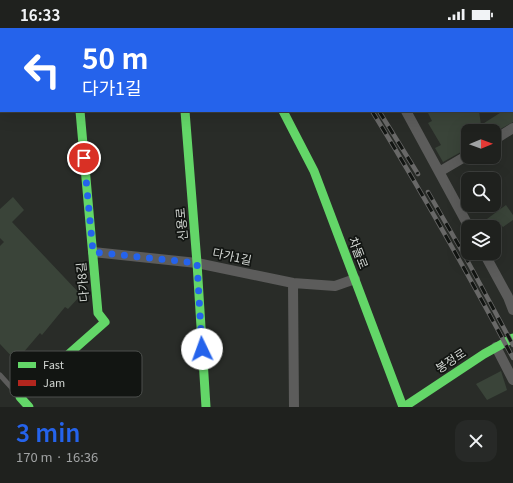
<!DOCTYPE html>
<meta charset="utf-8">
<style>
:root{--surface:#1f211e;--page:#272927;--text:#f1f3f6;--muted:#a1a3a4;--line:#3c3e3c;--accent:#2563eb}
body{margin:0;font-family:Georgia,"Noto Sans KR",serif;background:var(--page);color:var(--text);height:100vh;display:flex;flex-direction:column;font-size:15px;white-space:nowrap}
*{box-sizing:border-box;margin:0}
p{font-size:13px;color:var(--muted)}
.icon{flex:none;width:22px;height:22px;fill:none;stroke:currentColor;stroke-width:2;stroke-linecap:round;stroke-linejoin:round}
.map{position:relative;height:379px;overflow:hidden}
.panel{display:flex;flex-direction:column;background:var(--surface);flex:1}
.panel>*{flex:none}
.banner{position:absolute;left:0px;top:0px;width:513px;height:84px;box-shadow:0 4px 16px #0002,0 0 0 1px var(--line);background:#2563eb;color:#fff;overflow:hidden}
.needle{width:26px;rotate:89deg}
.buttons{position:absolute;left:461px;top:96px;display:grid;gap:8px}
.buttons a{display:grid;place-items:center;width:40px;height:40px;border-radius:8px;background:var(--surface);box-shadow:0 4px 16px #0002,0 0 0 1px var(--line);font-size:20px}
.pin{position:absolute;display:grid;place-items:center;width:34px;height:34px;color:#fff;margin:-17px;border:2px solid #fff;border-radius:50%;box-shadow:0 1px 4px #0007}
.me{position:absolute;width:44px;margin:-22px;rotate:357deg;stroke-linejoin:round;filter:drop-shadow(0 0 3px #0008)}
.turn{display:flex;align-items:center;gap:14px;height:84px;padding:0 16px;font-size:18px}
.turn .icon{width:52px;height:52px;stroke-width:2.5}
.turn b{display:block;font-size:28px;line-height:34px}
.round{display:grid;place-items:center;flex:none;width:42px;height:42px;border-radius:12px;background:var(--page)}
.headline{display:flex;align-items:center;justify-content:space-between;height:68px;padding:0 16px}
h1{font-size:24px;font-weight:600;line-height:30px;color:var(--accent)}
.status{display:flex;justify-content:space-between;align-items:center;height:28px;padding:0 20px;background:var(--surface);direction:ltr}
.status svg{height:11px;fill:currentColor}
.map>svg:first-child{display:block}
.building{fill:#3a4439}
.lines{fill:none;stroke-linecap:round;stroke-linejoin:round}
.lane{stroke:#5c5c5b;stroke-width:5}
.street{stroke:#5c5c5b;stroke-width:10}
.fast{stroke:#63d668;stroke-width:9}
.jam{stroke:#b3261e;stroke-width:9}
.rail-casing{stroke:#686867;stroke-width:4.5}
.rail{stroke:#121512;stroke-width:3;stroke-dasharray:9;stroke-linecap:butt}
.route{stroke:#2563eb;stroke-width:7;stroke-dasharray:0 12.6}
.labels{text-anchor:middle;stroke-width:3.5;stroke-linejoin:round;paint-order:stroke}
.street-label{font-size:12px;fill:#d3d7d3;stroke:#121512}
.key{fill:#121512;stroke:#4c4f4c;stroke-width:1}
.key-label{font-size:11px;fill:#d3d7d3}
</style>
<div class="status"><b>16:33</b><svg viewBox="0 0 49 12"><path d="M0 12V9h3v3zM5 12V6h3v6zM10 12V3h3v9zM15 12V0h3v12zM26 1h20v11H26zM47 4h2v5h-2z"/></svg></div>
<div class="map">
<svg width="513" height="379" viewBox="0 0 513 379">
<rect width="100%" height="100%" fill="#292c28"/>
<path class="building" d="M427 83H479L481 97 503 83H513V94L495 104 468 103V120L443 134 435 120 441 117 428 95 432 93Z
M13 169 24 182 12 194 81 267 68 281 65 279 42 307 40 305 16 333 0 316V218L4 214 0 210V181Z
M506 177 513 187V192L503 199 501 197 498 199H476Z
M501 343 507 362 487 372 476 356Z"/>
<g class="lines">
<path class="lane" d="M0 347 19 368"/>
<path class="street" d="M75 0V1
M374 0V1
M484 0 485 1
M0 34H1
M512 43 513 44
M406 83 469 199
M494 112 513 100
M439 144 468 127
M93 224 197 235 293 255 335 258 355 251
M484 225 508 269 513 282
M293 255 294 379
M496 319 513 352"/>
<path class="fast" d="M177 0V1
M192 1 193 0
M185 83 197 235 206 379
M283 83 314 143 403 379
M29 379 20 369 105 294 98 285 80 83
M404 379 484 326 513 310"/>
<path class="jam" d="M226 0 227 1"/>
<defs>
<path id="rail" d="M318 0V1
M326 0 327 1
M372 83C422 164 468 246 513 330
M379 83 418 146
M428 164 466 230 513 317"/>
</defs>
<use href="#rail" class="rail-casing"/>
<use href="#rail" class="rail"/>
</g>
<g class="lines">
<path class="route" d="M84 130 93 224 197 235 202 321"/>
</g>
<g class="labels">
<g class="street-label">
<text transform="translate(182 196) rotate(-95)" y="4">신용로</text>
<text transform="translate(358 225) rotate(69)" y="4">차돌로</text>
<text transform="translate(232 229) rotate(12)" y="4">다가1길</text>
<text transform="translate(83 254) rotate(-95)" y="4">다가8길</text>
<text transform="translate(451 333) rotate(-33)" y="4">봉정로</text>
</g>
</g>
<rect x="10" y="323" width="132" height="46" rx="6" class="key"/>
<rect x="18" y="334" width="18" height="6" fill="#63d668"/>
<rect x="18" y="352" width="18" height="6" fill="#b3261e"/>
<g class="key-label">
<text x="43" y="341">Fast</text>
<text x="43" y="359">Jam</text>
</g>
</svg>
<div class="buttons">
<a><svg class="needle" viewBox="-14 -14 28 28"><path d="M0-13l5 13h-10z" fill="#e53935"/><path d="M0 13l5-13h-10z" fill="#a1a3a4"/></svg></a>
<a><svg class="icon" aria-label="search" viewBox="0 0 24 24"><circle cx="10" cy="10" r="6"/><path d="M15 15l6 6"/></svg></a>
<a><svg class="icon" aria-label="layers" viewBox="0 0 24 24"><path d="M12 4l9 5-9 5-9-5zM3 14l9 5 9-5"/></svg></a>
</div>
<div class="pin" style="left:84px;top:130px;background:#d93025"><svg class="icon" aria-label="arrive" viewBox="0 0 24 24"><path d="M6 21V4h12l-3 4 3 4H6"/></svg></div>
<svg class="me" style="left:202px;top:321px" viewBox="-20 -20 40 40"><circle r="19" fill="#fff"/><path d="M0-13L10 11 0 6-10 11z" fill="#2563eb"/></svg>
<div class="banner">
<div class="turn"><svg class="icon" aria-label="left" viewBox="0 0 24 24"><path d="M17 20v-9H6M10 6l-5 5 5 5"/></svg><div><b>50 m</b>다가1길</div></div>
</div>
</div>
<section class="panel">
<div class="headline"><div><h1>3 min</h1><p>170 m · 16:36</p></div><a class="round"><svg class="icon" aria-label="close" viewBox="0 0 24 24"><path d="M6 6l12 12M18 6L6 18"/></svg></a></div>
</section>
